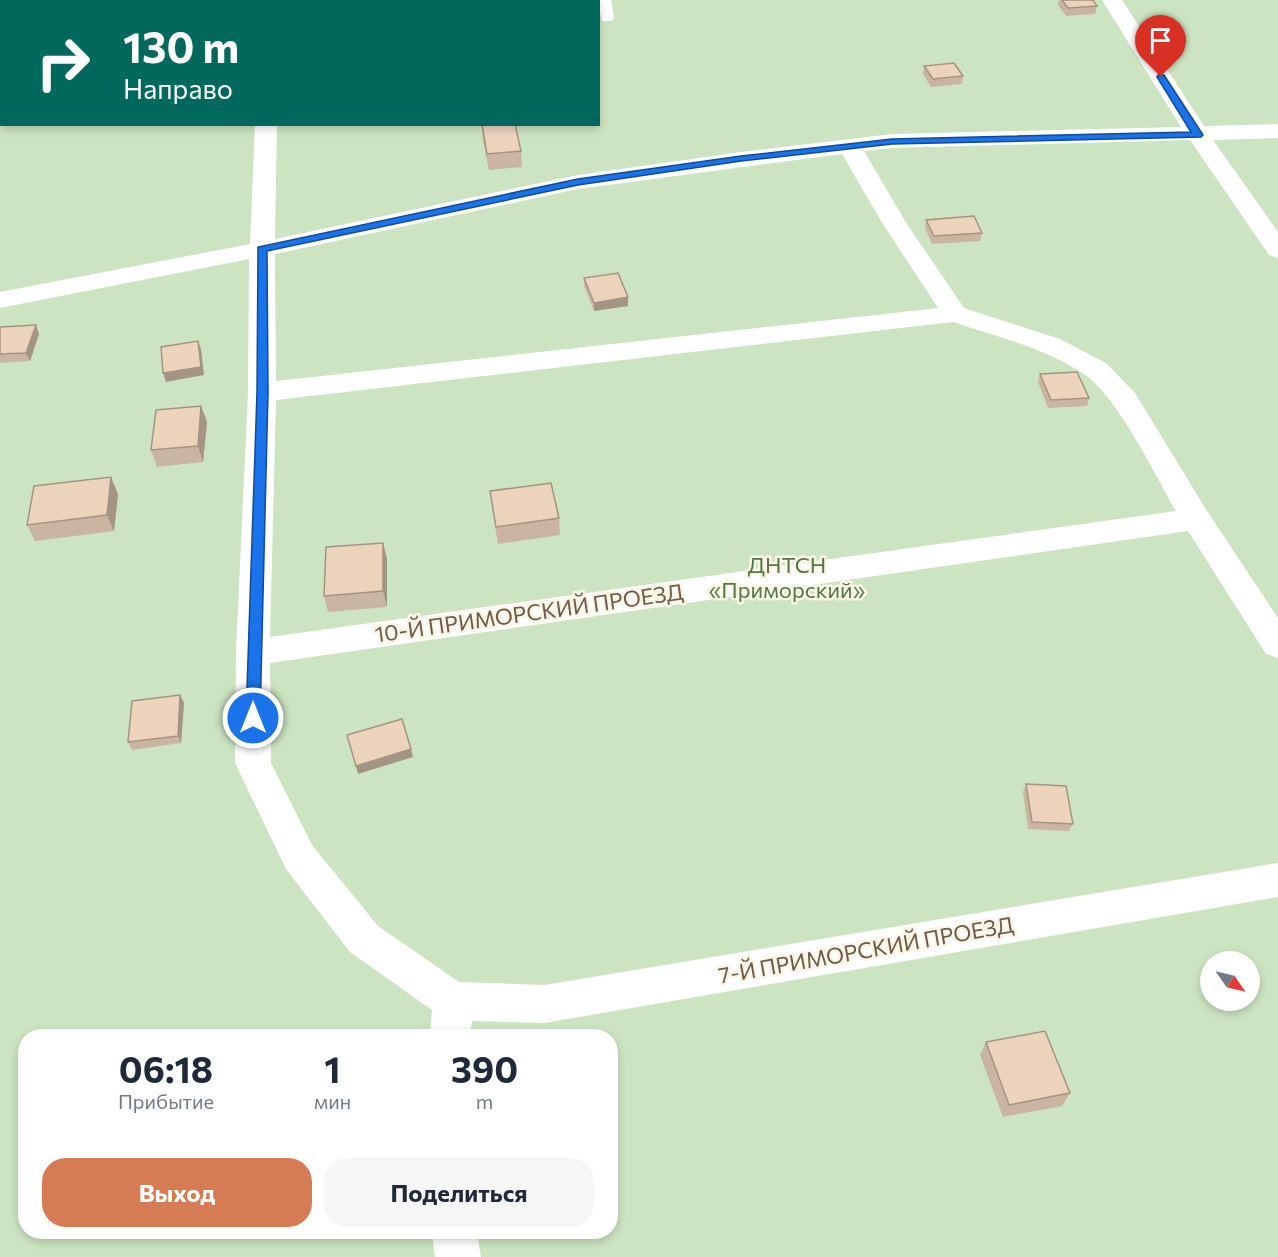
<!DOCTYPE html>
<html lang="ru">
<meta charset="utf-8">
<style>
:root{--surface:#fff;--page:#f6f6f7;--text:#1f2937;--muted:#747a83;--accent:#d57c54}
body{margin:0;font-family:Commissioner,sans-serif;background:var(--page);color:var(--text);height:100vh;display:flex;flex-direction:column;font-size:22px;white-space:nowrap}
*{box-sizing:border-box;margin:0}
p{font-size:20px;color:var(--muted)}
.icon{flex:none;width:33px;height:33px;fill:none;stroke:currentColor;stroke-width:2;stroke-linecap:round;stroke-linejoin:round}
.map{position:relative;flex:1;overflow:hidden}
.sheet{position:absolute;left:18px;top:1029px;width:600px;height:210px;display:flex;flex-direction:column;background:var(--surface);border-radius:24px;box-shadow:0 3px 9px #0003}
.sheet>*{flex:none}
.hud{position:absolute;left:0px;top:0px;width:600px;height:126px;box-shadow:0 3px 9px #0003;background:#00695c;color:#fff;overflow:hidden}
.needle{width:39px;rotate:124deg}
.buttons{position:absolute;left:1200px;top:951px;display:grid;gap:12px}
.buttons a{display:grid;place-items:center;width:60px;height:60px;border-radius:50%;background:var(--surface);box-shadow:0 3px 9px #0003;font-size:30px}
.pin{position:absolute;display:grid;place-items:center;width:51px;height:51px;color:#fff;margin:-62px -26px;border-radius:50% 50% 50% 0;rotate:-45deg;box-shadow:0 0 6px #0007}
.pin .icon{rotate:45deg}
.me{position:absolute;width:66px;margin:-33px;rotate:0deg;stroke-linejoin:round;filter:drop-shadow(0 0 4px #0008)}
.turn{display:flex;align-items:center;gap:21px;height:126px;padding:0 24px;font-size:27px}
.turn .icon{width:78px;height:78px;stroke-width:2.5}
.turn b{display:block;font-size:42px;line-height:51px}
.eta{display:flex;justify-content:space-evenly;align-items:center;height:102px;text-align:center}
.eta b{font-size:36px;font-weight:700;line-height:42px}
.cta{display:flex;gap:12px;margin-top:auto;padding:12px 24px}
.cta a{flex:1;height:69px;border-radius:24px;background:var(--accent);color:#fff;font-size:24px;font-weight:700;line-height:69px;text-align:center}
.cta a+a{background:var(--page);color:var(--text)}
.map>svg:first-child{display:block}
.green{fill:#cde4c2;fill-rule:evenodd}
.lines{fill:none;stroke-linecap:round;stroke-linejoin:round}
.service{fill:#fff;fill-rule:evenodd}
.minor{fill:#fff;fill-rule:evenodd}
.wall{fill:#cab5a2}
.shaded-wall{fill:#a49484}
.building{fill:#ebd3bc;stroke:#a49484;stroke-width:1.5}
.route{fill:#1a73e8;stroke:#114b97;stroke-width:1.5}
.labels{text-anchor:middle;stroke-width:5;stroke-linejoin:round;paint-order:stroke}
.park-label{font-size:22px;fill:#527748;stroke:#fcf6e7}
.street-label{font-size:22px;fill:#6d5a4b;stroke:#fcf6e7}
</style>
<div class="map">
<svg width="1278" height="1257" viewBox="0 0 1278 1257">
<rect width="100%" height="100%" fill="#f9f2e1"/>
<path class="green" d="M0 0H210L2 2 0 76Z
M220 0H1278V1257H0V87L2 124H598V2ZM1210 962H1250V1000H1210ZM26 1036H610V1232H26Z"/>
<g class="lines">
<path class="service" d="M597 0H611L614 18 612 21H602Z"/>
<path class="minor" d="M260 0H280V2H260Z
M1102 0H1122L1204 126 1278 124V138L1213 140 1278 232V258L1269 255 1190 140 892 148 864 151 905 221 964 308 1060 339 1106 363 1135 393 1207 511 1278 618V658L1266 654 1188 531 270 663 271 763 312 845 378 926 459 982 544 985 1278 863V897L544 1023 472 1021 470 1036H430L432 1010 350 952 286 869 235 763 236 652 248 392 249 259 0 308V292L250 244 255 124H277L275 239 578 175 741 152 892 134 1181 127ZM842 154 881 221 938 308 276 381 275 254 578 189ZM953 322C997 337 1046 348 1085 375 1117 396 1155 475 1176 511L270 637 276 400Z
M432 1232H477L481 1257H435Z"/>
</g>
<path class="wall" d="M1059 0H1093L1097 6 1095 14 1066 16 1058 5Z
M924 66 963 76 962 84 931 87 923 74Z
M482 125 521 151 522 167 489 170 483 141Z
M926 220 982 233 980 241 932 244 925 228Z
M584 278 628 297V306L594 311 584 286Z
M36 325 39 334 30 361 0 363V327Z
M1040 374 1089 398 1087 406 1048 408 1038 382Z
M201 406 207 422 203 462 157 467 151 450Z
M490 491 559 518 560 535 498 544 492 508Z
M118 494 114 531 35 541 27 525Z
M383 543 387 559V607L328 612 324 596Z
M180 695 184 703 181 743 132 750 128 742Z
M1026 784 1073 824 1069 831 1028 829 1023 792Z
M986 1042 1070 1093 1062 1106 1003 1117 980 1055Z"/>
<path class="shaded-wall" d="M628 297V306L594 311V303Z
M36 325 39 334 30 361 26 353Z
M198 341 201 349 204 375 166 382 163 373Z
M201 406 207 422 203 462 198 446Z
M111 477 118 494 114 531 107 515Z
M383 543 387 559V607L383 591Z
M180 695 184 703 181 743 178 736Z
M411 749 413 757 358 774 356 766Z"/>
<path class="building" d="M1062 0H1093L1097 6 1068 8Z
M954 63 963 76 933 79 924 66Z
M515 124 521 151 487 154 482 125Z
M974 216 982 233 934 236 926 220Z
M618 273 628 297 594 303 584 278Z
M36 325 26 353 0 354V327Z
M198 341 201 367 163 373 161 347Z
M1077 372 1089 398 1051 400 1040 374Z
M201 406 198 446 151 450 156 410Z
M111 477 107 515 27 525 34 486Z
M551 483 559 518 496 527 490 491Z
M383 543V591L324 596 326 547Z
M180 695 178 736 128 742 132 701Z
M402 719 411 749 356 766 347 735Z
M1026 784 1066 786 1073 824 1032 822Z
M1045 1031 1070 1093 1009 1105 986 1042Z"/>
<path class="route" d="M1158 75H1164L1203 135 1201 137 892 144 741 161 578 185 267 251 268 392 260 718 258 723H248L246 718 257 392 258 247 578 179 741 156 892 139 1191 132 1157 77Z"/>
<g class="labels">
<g class="park-label">
<text x="787" y="573">ДНТСН<tspan x="787" dy="25">«Приморский»</tspan></text>
</g>
<g class="street-label">
<text transform="translate(529 613) rotate(-8)" y="8">10-Й ПРИМОРСКИЙ ПРОЕЗД</text>
<text transform="translate(866 950) rotate(-10)" y="8">7-Й ПРИМОРСКИЙ ПРОЕЗД</text>
</g>
</g>
</svg>
<div class="buttons">
<a><svg class="needle" viewBox="-14 -14 28 28"><path d="M0-13l5 13h-10z" fill="#e53935"/><path d="M0 13l5-13h-10z" fill="#747a83"/></svg></a>
</div>
<div class="pin" style="left:1161px;top:77px;background:#d93025"><svg class="icon" aria-label="arrive" viewBox="0 0 24 24"><path d="M6 21V4h12l-3 4 3 4H6"/></svg></div>
<svg class="me" style="left:253px;top:718px" viewBox="-20 -20 40 40"><circle r="17" fill="#1a73e8" stroke="#fff" stroke-width="3"/><path d="M0-11L8 9 0 5-8 9z" fill="#fff"/></svg>
<div class="hud">
<div class="turn"><svg class="icon" aria-label="right" viewBox="0 0 24 24"><path d="M7 20v-9h11M14 6l5 5-5 5"/></svg><div><b>130 m</b>Направо</div></div>
</div>
<section class="sheet">
<div class="eta">
<div><b>06:18</b><p>Прибытие</p></div>
<div><b>1</b><p>мин</p></div>
<div><b>390</b><p>m</p></div>
</div>
<div class="cta"><a>Выход</a><a>Поделиться</a></div>
</section>
</div>
